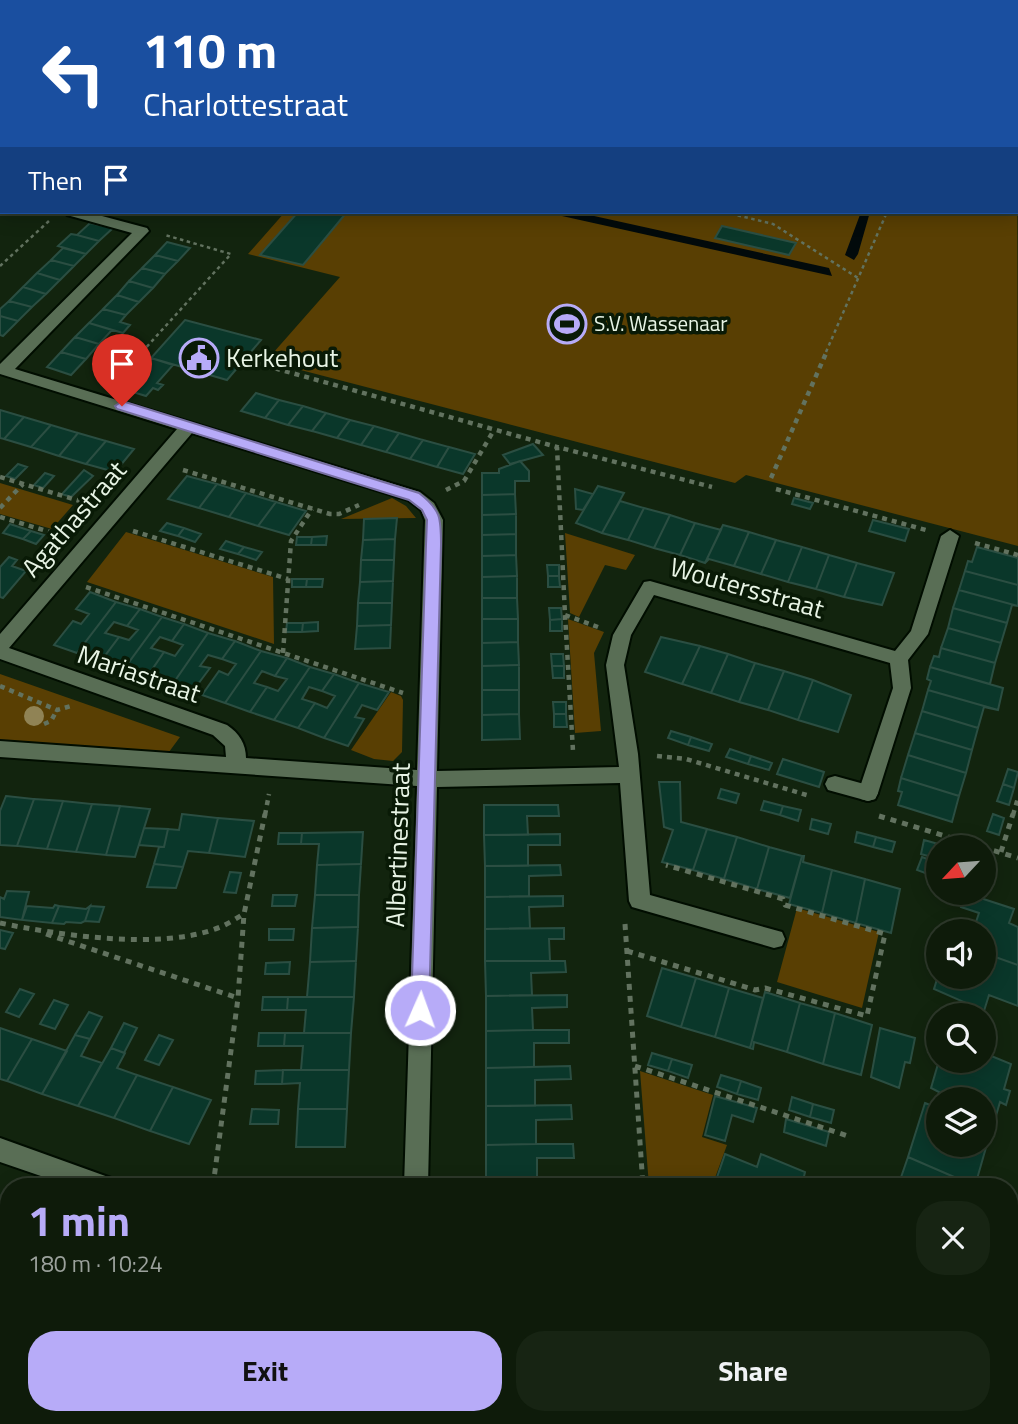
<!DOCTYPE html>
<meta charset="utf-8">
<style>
:root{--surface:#0e1b0a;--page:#172413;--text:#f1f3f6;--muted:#9ba19c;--line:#2e392b;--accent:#b7abf8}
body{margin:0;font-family:"Titillium Web",sans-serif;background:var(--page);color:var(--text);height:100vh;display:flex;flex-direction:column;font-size:26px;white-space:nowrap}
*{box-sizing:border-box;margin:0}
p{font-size:23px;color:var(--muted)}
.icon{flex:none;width:38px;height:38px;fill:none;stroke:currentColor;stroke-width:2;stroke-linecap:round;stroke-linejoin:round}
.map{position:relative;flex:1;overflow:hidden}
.side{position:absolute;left:0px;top:1178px;width:1018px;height:247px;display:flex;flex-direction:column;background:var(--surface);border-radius:28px 28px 0 0;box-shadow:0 4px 18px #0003,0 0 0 2px var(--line)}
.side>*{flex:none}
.hud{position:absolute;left:0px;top:0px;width:1018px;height:214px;box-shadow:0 4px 18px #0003,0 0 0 2px var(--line);background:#1a4fa0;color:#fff;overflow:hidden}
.needle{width:46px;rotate:244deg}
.buttons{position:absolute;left:926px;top:835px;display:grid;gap:14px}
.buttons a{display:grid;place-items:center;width:70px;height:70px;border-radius:50%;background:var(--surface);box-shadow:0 4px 18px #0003,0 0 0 2px var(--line);font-size:35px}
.pin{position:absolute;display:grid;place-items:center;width:60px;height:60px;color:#fff;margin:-72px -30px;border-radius:50% 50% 50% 0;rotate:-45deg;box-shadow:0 0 7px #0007}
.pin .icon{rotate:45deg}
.me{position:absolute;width:77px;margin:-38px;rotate:2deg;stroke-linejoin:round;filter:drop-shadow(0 0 5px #0008)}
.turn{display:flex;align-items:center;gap:24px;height:147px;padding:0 28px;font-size:32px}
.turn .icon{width:91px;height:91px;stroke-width:2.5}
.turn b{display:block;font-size:49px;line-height:60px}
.then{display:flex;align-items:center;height:66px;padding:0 28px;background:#0003;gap:14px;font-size:26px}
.round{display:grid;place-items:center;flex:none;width:74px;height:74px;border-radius:28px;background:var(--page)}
.head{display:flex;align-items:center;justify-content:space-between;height:119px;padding:0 28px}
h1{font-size:42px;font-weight:700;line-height:52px;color:var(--accent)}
.primary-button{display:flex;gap:14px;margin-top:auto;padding:14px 28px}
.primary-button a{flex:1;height:80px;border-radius:28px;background:var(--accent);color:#111;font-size:28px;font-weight:700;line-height:80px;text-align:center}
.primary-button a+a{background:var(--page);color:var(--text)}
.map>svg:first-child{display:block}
.green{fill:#593f03}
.water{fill:#020a0b}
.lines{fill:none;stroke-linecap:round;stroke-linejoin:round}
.stream{fill:#020a0b;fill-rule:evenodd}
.building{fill:#0a372a;stroke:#2b4e42;stroke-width:2}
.service-casing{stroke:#010d00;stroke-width:4}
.minor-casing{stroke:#010d00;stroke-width:4}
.path-far2{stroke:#62725f;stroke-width:2.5;stroke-dasharray:3.5 3.5;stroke-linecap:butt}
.path-far1{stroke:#62725f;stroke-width:4.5;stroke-dasharray:5 5;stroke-linecap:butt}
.path{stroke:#62725f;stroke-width:5;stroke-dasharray:6 6;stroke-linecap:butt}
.service{fill:#596e55;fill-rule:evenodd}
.minor{fill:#596e55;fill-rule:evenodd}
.tree{fill:#908355}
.route{fill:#b7abf8;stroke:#776fa1;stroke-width:2}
.labels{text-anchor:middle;stroke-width:7;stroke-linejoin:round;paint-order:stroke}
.far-poi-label{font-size:21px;fill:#e8f4e5;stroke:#091a06;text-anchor:start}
.poi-label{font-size:26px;fill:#e8f4e5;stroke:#091a06;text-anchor:start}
.street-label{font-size:26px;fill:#e8f4e5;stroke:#091a06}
</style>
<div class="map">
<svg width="1018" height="1424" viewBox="0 0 1018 1424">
<rect width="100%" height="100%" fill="#12240e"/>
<path class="green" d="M66 0H656L665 2H64Z
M708 0H1018V29L1017 2Z
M1017 34 1018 546 746 475 735 483 266 361 340 277 248 254 285 212H1017Z
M0 483 73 505 52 529 0 514Z
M392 498 406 506 416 518 341 519Z
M126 532 273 577 274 644 87 582Z
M565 533 635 555 626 570 605 565 579 617 570 613Z
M568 619 604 632 594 653 601 731 575 733Z
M0 674 180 737 166 756 0 741Z
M391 692 401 696 403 700 402 752 393 761 374 759 351 750Z
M797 908 879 932 862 1008 777 982Z
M640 1071 713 1095 702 1137 727 1145 712 1186H649Z"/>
<path class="water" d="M544 212H576L829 268 832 276Z
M861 212H870L858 254 854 260 845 255Z"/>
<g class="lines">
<path class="stream" d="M64 0 63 2H56L57 0Z
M2 43V48H0V44Z"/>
</g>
<path class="building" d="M298 212H347L303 265 260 255Z
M90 223 113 228 99 241 77 235Z
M722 226 796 243 789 255 715 238Z
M71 234 77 235 99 241 86 254 58 246Z
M167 242 190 248 178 261 155 255Z
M63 248 86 254 74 266 51 260Z
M155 255 178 261 165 274 142 268Z
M51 260 74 266 60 280 37 273Z
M142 268 165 274 153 288 129 281Z
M37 273 60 280 46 294 23 287Z
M129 281 153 288 139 302 117 295Z
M23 287 46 294 32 307 9 301Z
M117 295 139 302 126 315 103 309Z
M9 301 32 307 18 321 0 316V309Z
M103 309 126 315 120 322 130 325 123 333 89 323Z
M0 316 18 321 3 336 0 335Z
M185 320 261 340 227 380 151 358Z
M89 323 112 330 99 344 75 337Z
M75 337 99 344 86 359 61 352Z
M61 352 86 359 71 375 47 367Z
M151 358 173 365 157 383 163 385 158 390 153 388 146 396 123 389Z
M256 393 279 400 265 418 241 411Z
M279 400 303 406 288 425 265 418Z
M303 406 326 413 312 431 288 425Z
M0 410 24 417 4 439 0 438Z
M326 413 350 420 337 438 312 431Z
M24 417 51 425 31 447 4 439Z
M350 420 374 426 361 445 337 438Z
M51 425 78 433 59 456 31 447Z
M374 426 399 433 386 452 361 445Z
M78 433 106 441 86 464 59 456Z
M399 433 423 440 410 459 386 452Z
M423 440 449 447 437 467 410 459Z
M106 441 134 449 115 472 86 464Z
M533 444 543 455 510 464 503 455Z
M449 447 475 454 463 474 437 467Z
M520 461 529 471V481H515V494L482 495V473H499V469Z
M18 464 27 467 15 479 6 476Z
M84 470 93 476 71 497 62 494Z
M45 473 54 476 43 488 34 485Z
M187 476 217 484 199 508 168 499Z
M217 484 246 493 229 517 199 508Z
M598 486 624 493 602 533 576 523Z
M575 489 593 494 583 510 576 509Z
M246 493 276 502 258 526 229 517Z
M515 494 516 514 482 515V495Z
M794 498 813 503 810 509 792 504Z
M620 501 644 508 628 540 602 533Z
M276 502 306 511 289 535 258 526Z
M644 508 670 515 654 548 628 540Z
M516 514V534L482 535V515Z
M670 515 695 523 680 555 654 548Z
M397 518 395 539 363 540 364 519Z
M873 520 909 529 905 541 869 531Z
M167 523 184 528 178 536 160 531Z
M695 523 721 530 705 563 680 555Z
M10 524 31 531 23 539 3 533Z
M723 525 749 532 734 566 709 559 705 563Z
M184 528 201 534 195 542 178 536Z
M31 531 44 535 36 544 23 539Z
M749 532 776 540 761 574 734 566Z
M516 534V555L482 556V535Z
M327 536 326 545H311L312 537Z
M297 537H312L311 545H296Z
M395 539 394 560H361L363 540Z
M776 540 802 547 788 582 761 574Z
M226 541 244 547 238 554 220 549Z
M244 547 262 552 256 560 238 554Z
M802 547 829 555 816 589 788 582Z
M977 547 1018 558V585L965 571 968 561 972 562Z
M516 555 517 576 482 577V556Z
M829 555 857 563 844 597 816 589Z
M9 557 17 560 12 566 26 571 3 598 0 597V567Z
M361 560H394L393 581 360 582Z
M857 563 894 573 882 605 844 597Z
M547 565H559V576H548Z
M965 571 1018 585V606L959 590Z
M517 576V598H482V577Z
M548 576H559L560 587H548Z
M292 579H307L306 587H292Z
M307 579H323L322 587H306Z
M393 581 392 603H358L360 582Z
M959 590 1018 606 1012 605 1007 623 953 608Z
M90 592 116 602 77 653 54 645 73 621 81 624 89 614 76 609Z
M482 598H517L518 619H482Z
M116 602 140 609 127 626 114 622 105 633 119 637 101 661 77 653Z
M358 603H392L391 625 357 626Z
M549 608H561L562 619 550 620Z
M953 608 1007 623 1001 643 948 628Z
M140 609 162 617 124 669 101 661 119 637 129 640 138 630 127 626Z
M162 617 184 624 172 641 160 637 151 648 164 652 147 677 124 669Z
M482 619H518V642L482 643Z
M562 619V631H550V620Z
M318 622V631L302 632 303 623Z
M287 623H303L302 632H286Z
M184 624 208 633 172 685 147 677 164 652 175 656 183 645 172 641Z
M391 625 390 648 355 649 357 626Z
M948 628 1001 643 995 663 941 648Z
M208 633 235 641 222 659 208 655 200 666 210 668 192 692 172 685Z
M661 637 700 646 682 684 645 672Z
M235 641 261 651 225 703 202 695 219 671 228 675 236 664 222 659Z
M518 642 519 665 482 666V643Z
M700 646 728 654 711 693 682 684Z
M941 648 995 663 990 684 930 667 934 656 939 657Z
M261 651 287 658 275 676 262 671 254 683 267 687 250 712 225 703Z
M551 654H563L564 666H552Z
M728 654 755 663 739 702 711 693Z
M287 658 310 667 274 720 250 712 267 687 278 691 287 679 275 676Z
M755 663 784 671 768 710 739 702Z
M519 665V690H482V666Z
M552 666H564V678H553Z
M310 667 334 674 322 691 309 687 302 699 315 703 298 728 274 720Z
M930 667 1003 688 998 710 928 690 931 681 927 679Z
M784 671 813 680 798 720 768 710Z
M334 674 359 683 324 738 298 728 315 703 327 708 335 696 322 691Z
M813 680 851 695 838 732 798 720Z
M359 683 389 692 377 710 362 705 355 717 364 719 348 746 324 738Z
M482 690H519V714L482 715Z
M928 690 998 710 984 707 978 728 922 711Z
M553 702H566V714H554Z
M922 711 978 728 972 750 915 733Z
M519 714 520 739 482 740V715Z
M554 714H566L567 727H554Z
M671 731 691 737 688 745 668 738Z
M915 733 972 750 966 773 908 755Z
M691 737 712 744 709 751 688 745Z
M730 749 751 756 748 764 726 757Z
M908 755 966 773 959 796 901 778Z
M751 756 772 763 769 770 748 764Z
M783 759 824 772 819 787 777 774Z
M1008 769 1018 772 1014 788 1003 784Z
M901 778 959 796 952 822 898 805 902 792 898 791Z
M659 782H680L681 822 707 829 693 870 662 862 673 830 664 827Z
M1003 784 1014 788 1009 805 997 801Z
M721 789 739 794 736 803 718 798Z
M6 796 34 799 17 846 0 845V811Z
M34 799 63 801 47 849 17 846Z
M63 801 92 804 76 852 47 849Z
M764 801 783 806 780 815 761 810Z
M92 804 120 806 106 855 76 852Z
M484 805H558L559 816H527L528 835H484Z
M120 806 150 809 135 857 106 855Z
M783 806 801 810 798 821 780 815Z
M182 814 218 818 209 853 188 851 183 867 154 864 159 847H164L168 829 179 830Z
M993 814 1004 818 999 835 987 831Z
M218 818 254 821 245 857 209 853Z
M812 819 831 824 828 834 810 829Z
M144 828 168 829 164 847 139 845Z
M707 829 737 837 724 879 693 870Z
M363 832 361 864 317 865 319 844H301L302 833Z
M857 832 876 837 873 847 855 842Z
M279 833H302L301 844H278Z
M560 834V845H528V866H485L484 835Z
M737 837 769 847 757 889 724 879Z
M876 837 895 842 892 852 873 847Z
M924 840 942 845 938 847V859L921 854Z
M769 847 802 856 790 898 757 889Z
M802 856H804L803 862 832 870 822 913 789 904Z
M922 857 938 863 933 876 917 870Z
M154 864 183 867 176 888 147 887Z
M361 864 359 895H315L317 865Z
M560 865 561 875 529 876V896L485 897V866Z
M832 870 865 879 856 923 822 913Z
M230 872 241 873 236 893 224 892Z
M865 879 900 889 891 933 856 923Z
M7 891 29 892 22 920 0 917V897L4 899Z
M965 893 1014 909 1009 923 1018 927V965L984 953V931H973L979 913 961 907Z
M273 895H297L295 906H272Z
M315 895H359L358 927 312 928Z
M563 896V906L529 907 530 928 485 929V897Z
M55 905 59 906 52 923 22 920 27 906 53 908Z
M59 906 86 909 90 906 85 921 81 923 66 922 64 924 52 923Z
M90 906 104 907 99 922 85 921Z
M358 927 356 961 310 962 312 928Z
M564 928V939H549L550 961H485V929Z
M269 929H294L293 940H269Z
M0 930 13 933 5 949 0 948Z
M984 953 1018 965V1006L989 995 984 1011 934 989 938 976 958 981 959 976H984Z
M356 961 354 997H307L310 962Z
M485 961H565L566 972 531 973 532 995 486 996Z
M290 962 289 974H265L266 963Z
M662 968 696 978 681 1027 647 1016Z
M696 978 729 988 715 1037 681 1027Z
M729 988 763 998 750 1048 715 1037Z
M20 989 34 994 19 1017 6 1012Z
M765 992 800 1003 787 1052 754 1042 753 1049 750 1048Z
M567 995V1007L532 1008 533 1030 486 1031V996Z
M263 997H288L287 1010H262Z
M288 997H354L351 1033H304L306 1010H287Z
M54 1000 68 1005 55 1029 40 1024Z
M800 1003 835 1013 823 1064 787 1052Z
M89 1012 102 1017 90 1039 75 1035Z
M835 1013 872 1025 861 1075 823 1064Z
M124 1023 137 1028 124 1053 111 1048Z
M0 1028 32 1039 7 1081 0 1079Z
M880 1028 915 1038 910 1063 905 1062 899 1088 871 1077Z
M533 1030H569V1043H534V1067L486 1068V1031Z
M259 1033H285L284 1046H258Z
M285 1033H351L349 1070H301L303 1046H284Z
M75 1035 90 1039 81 1056 102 1063 78 1106 42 1094Z
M159 1035 173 1040 159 1065 145 1060Z
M32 1039 67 1051 42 1094 7 1081Z
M111 1048 125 1053 117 1068 137 1075 114 1118 78 1106Z
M652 1053 672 1059 668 1071 648 1065Z
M984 1053 1011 1064 1004 1089 1010 1091 1006 1105 1000 1102 993 1126 984 1122V1099H938V1104L936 1103 939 1092 931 1088 938 1064 953 1071 956 1060H984Z
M672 1059 692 1065 688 1078 668 1071Z
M570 1066 571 1079 535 1080V1106H486V1068Z
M283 1070 282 1084H255L256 1071Z
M283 1070H349L347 1109H298L300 1083 282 1084Z
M137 1075 173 1087 150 1131 114 1118Z
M721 1075 741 1081 737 1094 717 1087Z
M741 1081 761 1088 758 1100 737 1094Z
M173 1087 211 1100 189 1144 150 1131Z
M715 1096 757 1108 753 1122 732 1115 725 1141 705 1135Z
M792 1097 813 1104 810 1117 789 1110Z
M925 1103 938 1108V1144H984V1127L991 1130 975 1186 908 1157Z
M813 1104 834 1110 831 1123 810 1117Z
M571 1105 572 1119 536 1120V1144L486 1145V1106Z
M252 1109 279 1110 278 1124H250Z
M298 1109H347L345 1147H296Z
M786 1119 829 1132 826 1146 784 1132Z
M536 1144H573L574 1158H537V1185H486V1145Z
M725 1154 757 1167 761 1154 805 1172 802 1185 806 1186H714Z
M908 1157 975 1186H898Z
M486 1185H575V1186H486Z
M0 1223 9 1226V1240L0 1256Z
M9 1240V1315L0 1312V1304L9 1286 0 1283V1256Z
M0 1312 9 1315V1325L0 1342Z
M187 1416H205L202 1424 184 1422Z
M236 1416H255L251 1424H232Z
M280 1416H302L298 1424H280L278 1423Z
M469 1416H568V1424H469Z
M699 1416H793L791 1424H696Z
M793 1416H899L918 1424H791Z"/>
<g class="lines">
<defs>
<path id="service" d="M835 776 875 787 878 793 875 799 868 801 828 790 825 784 828 778Z
M1018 1296V1329L1010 1332V1300Z"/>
<path id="minor" d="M21 0H34L19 2Z
M2 15V24L0 25V16Z
M0 190H2V198H0Z
M65 212H87L147 228 149 231 15 369 420 492 434 503 443 520 437 771 619 767 606 665 613 635 644 582 650 581 895 651 911 631 941 536 950 530 959 536 928 634 908 660 911 688 878 793 875 799 868 801 861 799 858 793 893 688 890 663 654 595 631 635 624 665 638 754 650 895 782 932 785 939 782 946 774 948 632 907 629 901 620 783 437 787 428 1186H404L417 786 0 757V741L226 757 225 746 213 735 0 659V634L177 429 0 374V364L132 233 67 215ZM192 433 408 500 421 510 425 520 417 770 246 758C246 744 239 733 227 725L9 648Z
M0 1138 111 1178 114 1186H70L0 1162Z
M374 1416H400L397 1424H371Z
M943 1416H969L968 1424H942Z"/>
</defs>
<use href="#service" class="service-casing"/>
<use href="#minor" class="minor-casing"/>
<path class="path-far2" d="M769 0 783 2
M724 212 773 224 858 278
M0 266 50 220
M142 352 231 254 165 235
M826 352 887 212"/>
<path class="path-far1" d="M256 363 557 447
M117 380 144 351
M183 470 330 514H339L359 505
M0 477 90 504
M771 478 827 351
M776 489 926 530
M446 490 464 481 494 430
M0 508 23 484
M0 517 60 535
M133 531 288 579
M975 543 1018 555
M86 587 403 693
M565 615 573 751
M598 627 565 615 557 447 712 487
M283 653 291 541 312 509
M0 686 57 710 71 706
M44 724 51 721 57 710
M657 756 686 759 810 796
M265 815 269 794
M1013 815 1018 798"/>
<path class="path" d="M879 816 1018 858
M1001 852 1013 814
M0 923C59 935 158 950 215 929 225 926 235 919 244 914
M625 924 643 1186
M46 934 238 998
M627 951 755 990 765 988 867 1016 885 934 785 905 783 899 666 865
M635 1066 848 1136
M213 1186 238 998 244 914 265 814
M0 1416 21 1424
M641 1416V1424"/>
<use href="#service" class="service"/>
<use href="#minor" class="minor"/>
</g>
<circle class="tree" cx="34" cy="716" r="10"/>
<path class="route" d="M122 401 419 493C441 510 441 518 441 545L429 1010 427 1016 420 1019 413 1016 411 1010 426 545 427 520 422 510 409 500 117 409 115 406Z"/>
<defs>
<symbol id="stadium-ring" viewBox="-11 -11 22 22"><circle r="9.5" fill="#091a06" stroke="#b7abf8" stroke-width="1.5"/><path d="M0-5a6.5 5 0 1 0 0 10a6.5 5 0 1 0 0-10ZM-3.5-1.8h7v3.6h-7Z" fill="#b7abf8"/></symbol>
<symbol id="civic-ring" viewBox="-11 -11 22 22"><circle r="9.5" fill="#091a06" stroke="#b7abf8" stroke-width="1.5"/><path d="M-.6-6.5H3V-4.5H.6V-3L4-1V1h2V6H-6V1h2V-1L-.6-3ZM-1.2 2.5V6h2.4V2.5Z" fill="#b7abf8"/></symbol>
</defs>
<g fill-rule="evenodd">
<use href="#stadium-ring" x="545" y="302" width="44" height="44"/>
<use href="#civic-ring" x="177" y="336" width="44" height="44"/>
</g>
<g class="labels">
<g class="far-poi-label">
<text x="594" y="331">S.V. Wassenaar</text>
</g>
<g class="poi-label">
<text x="226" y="367">Kerkehout</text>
</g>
<g class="street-label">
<text transform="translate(74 519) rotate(-49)" y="9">Agathastraat</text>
<text transform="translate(747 588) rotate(16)" y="9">Woutersstraat</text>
<text transform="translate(139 674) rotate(19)" y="9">Mariastraat</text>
<text transform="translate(398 845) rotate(-88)" y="9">Albertinestraat</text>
</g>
</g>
</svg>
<div class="buttons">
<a><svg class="needle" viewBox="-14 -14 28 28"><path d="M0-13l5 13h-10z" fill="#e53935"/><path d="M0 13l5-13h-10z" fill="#9ba19c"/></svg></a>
<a><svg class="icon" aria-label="sound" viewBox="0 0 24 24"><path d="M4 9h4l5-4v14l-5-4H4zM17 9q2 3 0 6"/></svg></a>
<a><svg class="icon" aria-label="search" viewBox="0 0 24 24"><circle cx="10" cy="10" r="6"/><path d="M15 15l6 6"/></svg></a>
<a><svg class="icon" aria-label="layers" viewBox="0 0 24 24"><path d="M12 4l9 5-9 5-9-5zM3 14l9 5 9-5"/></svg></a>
</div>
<div class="pin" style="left:122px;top:406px;background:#d93025"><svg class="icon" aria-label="arrive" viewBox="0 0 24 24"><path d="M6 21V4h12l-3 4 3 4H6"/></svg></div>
<svg class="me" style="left:420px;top:1010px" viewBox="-20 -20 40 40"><circle r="17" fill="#b7abf8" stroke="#fff" stroke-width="3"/><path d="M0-11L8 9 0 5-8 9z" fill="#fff"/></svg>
<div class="hud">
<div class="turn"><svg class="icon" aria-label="left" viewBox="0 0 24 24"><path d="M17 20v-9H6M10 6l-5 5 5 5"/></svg><div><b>110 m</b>Charlottestraat</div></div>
<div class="then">Then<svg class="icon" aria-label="arrive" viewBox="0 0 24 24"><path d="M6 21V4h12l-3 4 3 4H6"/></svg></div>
</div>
<section class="side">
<div class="head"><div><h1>1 min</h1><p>180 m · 10:24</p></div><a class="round"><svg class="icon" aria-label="close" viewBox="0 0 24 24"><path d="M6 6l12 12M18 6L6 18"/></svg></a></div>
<div class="primary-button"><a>Exit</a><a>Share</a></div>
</section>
</div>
